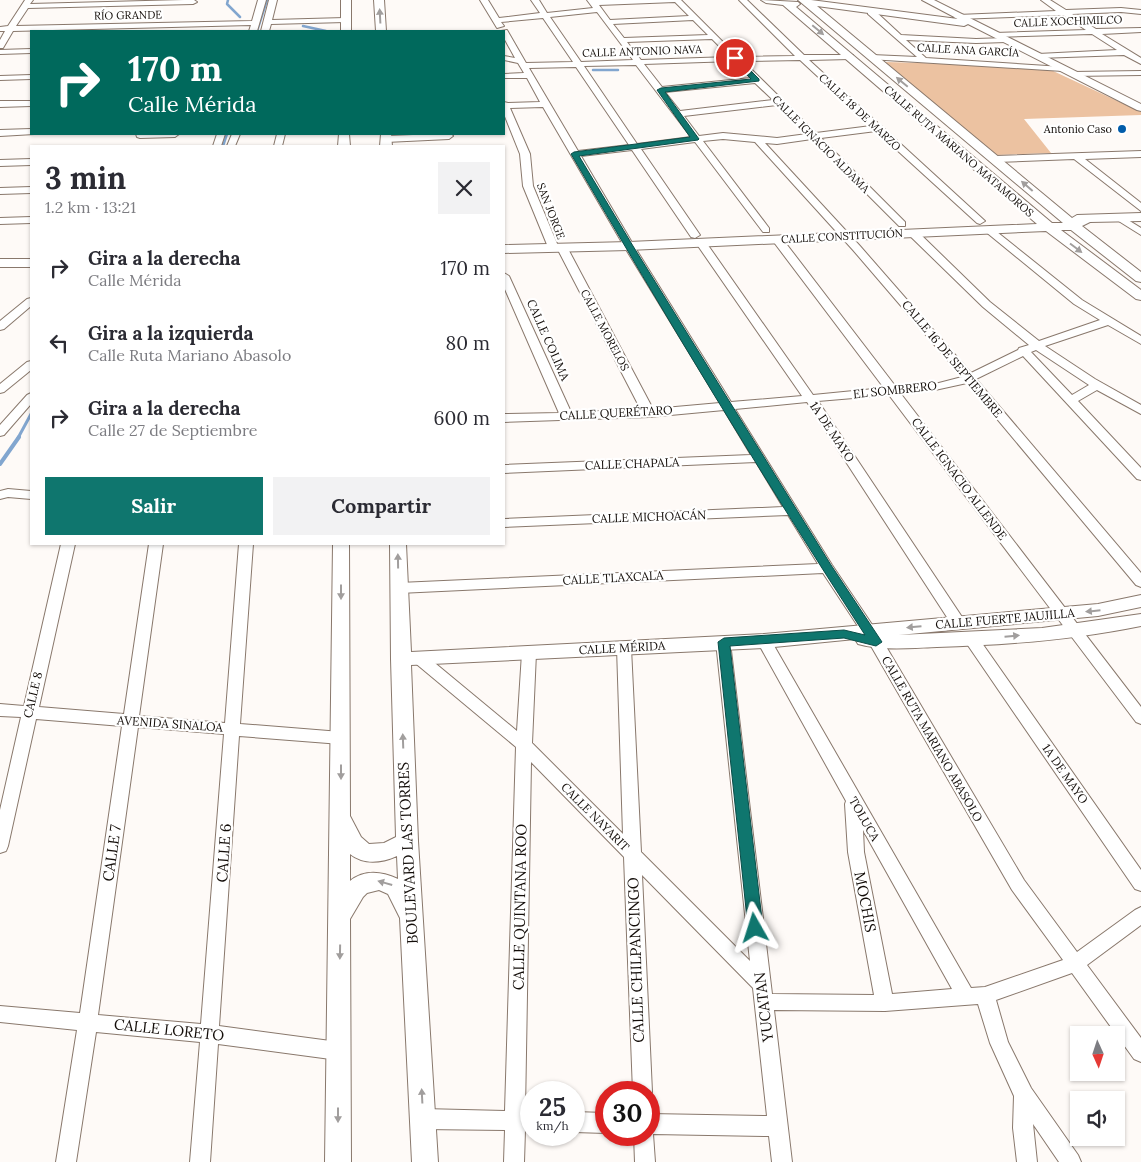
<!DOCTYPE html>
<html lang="es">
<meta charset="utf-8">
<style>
:root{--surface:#fff;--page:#f2f2f3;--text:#2b2b33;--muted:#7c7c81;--accent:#0f766e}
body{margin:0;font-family:Lora,serif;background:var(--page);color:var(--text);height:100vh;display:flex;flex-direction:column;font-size:19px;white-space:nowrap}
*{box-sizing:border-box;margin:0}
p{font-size:16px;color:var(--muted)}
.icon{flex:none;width:28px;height:28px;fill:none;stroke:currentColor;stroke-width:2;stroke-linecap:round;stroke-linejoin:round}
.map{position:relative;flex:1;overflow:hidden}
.side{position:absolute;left:30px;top:145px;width:475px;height:400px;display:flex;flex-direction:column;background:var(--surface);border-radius:0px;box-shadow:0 1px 4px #0004}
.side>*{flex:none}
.banner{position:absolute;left:30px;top:30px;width:475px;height:105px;border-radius:0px;box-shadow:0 1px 4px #0004;background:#00695c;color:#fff;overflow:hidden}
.needle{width:32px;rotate:177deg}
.fabs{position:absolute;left:1070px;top:1026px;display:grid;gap:10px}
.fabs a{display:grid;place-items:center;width:55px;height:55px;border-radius:0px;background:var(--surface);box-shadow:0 1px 4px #0004;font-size:25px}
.speed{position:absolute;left:520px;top:1081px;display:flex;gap:10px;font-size:25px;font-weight:700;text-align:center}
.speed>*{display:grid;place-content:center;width:65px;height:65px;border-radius:50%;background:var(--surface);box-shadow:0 1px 4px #0004;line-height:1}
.speed small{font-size:12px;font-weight:400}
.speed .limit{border:8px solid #d22;background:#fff;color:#111}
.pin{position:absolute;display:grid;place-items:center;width:42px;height:42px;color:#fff;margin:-21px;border:2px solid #fff;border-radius:50%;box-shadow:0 1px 5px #0007}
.me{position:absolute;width:55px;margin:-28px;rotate:354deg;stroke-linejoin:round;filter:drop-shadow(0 0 4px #0008)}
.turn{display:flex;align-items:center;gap:18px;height:105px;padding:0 15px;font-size:22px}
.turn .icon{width:65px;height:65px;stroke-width:2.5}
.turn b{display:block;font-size:35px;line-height:42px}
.round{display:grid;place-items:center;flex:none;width:52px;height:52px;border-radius:0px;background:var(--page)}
.head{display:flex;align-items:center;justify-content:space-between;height:85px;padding:0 15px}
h1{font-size:30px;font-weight:700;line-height:38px}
.primary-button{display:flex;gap:10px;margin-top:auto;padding:10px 15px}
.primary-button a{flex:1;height:58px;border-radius:0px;background:var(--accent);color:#fff;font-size:20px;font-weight:700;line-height:58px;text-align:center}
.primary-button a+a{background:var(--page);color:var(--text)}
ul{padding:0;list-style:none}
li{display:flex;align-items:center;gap:15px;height:75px;padding:0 15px}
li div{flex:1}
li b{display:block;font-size:19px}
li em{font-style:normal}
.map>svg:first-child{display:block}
.green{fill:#ecc2a1}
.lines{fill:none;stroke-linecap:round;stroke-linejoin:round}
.stream-far2{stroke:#82a6cf;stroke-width:2.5}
.stream-far1{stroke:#82a6cf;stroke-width:3}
.stream{stroke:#82a6cf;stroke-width:4}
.minor-casing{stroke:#89786c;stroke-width:2}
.major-casing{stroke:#89786c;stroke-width:2}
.minor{fill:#fff;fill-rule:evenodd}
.major{fill:#fff;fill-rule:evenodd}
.oneway{fill:#a19e9d}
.route{fill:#0f766e;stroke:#0a4d48}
.poi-dot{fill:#015caa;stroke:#fff;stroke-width:2}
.labels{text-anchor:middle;stroke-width:4.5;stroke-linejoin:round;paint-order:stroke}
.far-street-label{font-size:11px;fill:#130d09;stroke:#fff}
.far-poi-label{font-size:11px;fill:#130d09;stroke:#fff;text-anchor:end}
.street-label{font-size:12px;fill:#130d09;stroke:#fff}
.near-street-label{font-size:15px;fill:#130d09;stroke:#fff}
</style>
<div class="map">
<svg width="1141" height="1162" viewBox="0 0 1141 1162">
<rect width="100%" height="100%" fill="#fefaf7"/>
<path class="green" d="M886 62 992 65 1051 70 1141 112V115L1024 119 1051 153 997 155 887 65Z"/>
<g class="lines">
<path class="stream-far2" d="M228 0 227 4 240 17
M303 26 326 31
M257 31 267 0
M593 70H618
M223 146 227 134"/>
<path class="stream-far1" d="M18 438 31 414"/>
<path class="stream" d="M0 464 19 437"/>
<defs>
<path id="minor" d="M25 0H33L30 4 184 0H194L197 2 193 4 28 8 16 26 252 21 258 0H266L257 31H249L251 25 13 31 3 48H0V40L5 31H0V27L8 26Z
M269 0H277L272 20 345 18 349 20 345 22 271 24 269 31H261Z
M480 0H488L499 18 540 13 531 0H539L547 13 593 8 587 0H681L738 57 795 56 739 0H747L804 55H853V59H850L809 60 985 221 980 224 977 223 876 131 821 138 905 222V226H899L812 139 777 144 765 143 860 246 971 373 1018 350 1019 348 1029 345 983 307 909 235V231H917L990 302 1039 341 1100 320 1074 304 986 232V228H992L1082 300 1141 336V344L1108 325 1045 346 1095 379 1141 405V414L1097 390 1078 401 1141 468V480L1137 479 1023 356 976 379 1141 573V587L1136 585 967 383 935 390 901 394 1141 707V724L1136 722 889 395 818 401 964 620 966 624 964 628H954L807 402 735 409 832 565 881 638 1024 880 1077 952 1135 910 1141 907V925L1087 965 1141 1038V1062L1134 1059 1072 973 996 1000 1008 1042 1031 1088 1078 1155 1081 1162H1059L1033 1124 1037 1162H1017L1013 1128 1014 1096 990 1043 978 1004 885 1011 774 1010 792 1162H772L769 1136 653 1134 655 1162H635L634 1135H649V1114L767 1116 753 988 642 875 652 1092 649 1099V1092H633L624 857 531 762 525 1111H531V1131L525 1130 524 1162H504L505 1130 423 1129 416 1126 413 1119 416 1112 423 1109 505 1111 516 747 414 662 412 658 414 654 419 653 424 654 517 731 522 653 524 649 529 648 534 649 536 653 532 743 623 834 617 648 619 644 624 643 629 644 631 648 641 852 750 961 716 642 718 638 723 637 728 638 730 642 772 994 874 995 848 852 845 804 846 801 757 641 759 637 764 636 769 637 971 988 985 987 1063 960 1012 890 871 646 823 573 399 593 394 591 392 588 394 585 399 583 818 564 788 515 504 527V519L783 507 756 462 504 473V465L751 455 724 410 649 417 504 422V414L559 413 504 287V273L509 276 571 412 641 410 557 248 553 250 548 247 523 186 520 154 504 114V102L508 103 540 102 527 78H504V74L524 73 518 63 504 60V56L515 58 504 38V31H501L507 30 526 63 573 62 543 18 501 22 504 26 497 28ZM675 2 689 16 610 20 599 5ZM597 12 633 60 581 62 550 17ZM693 20 708 35 624 38 613 24ZM712 39 730 57 641 60 627 42ZM800 60 871 126 816 133 743 61ZM734 61 751 78 662 87 644 64ZM636 65 691 137 637 144 584 66ZM576 67 629 145 578 151 529 68ZM755 83 773 100 680 111 665 92ZM777 105 807 134 777 138 723 133 699 136 684 116ZM543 107 624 246 720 403 653 409 567 247 562 244 558 246 533 186 530 154 510 108ZM723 139 755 142 853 250 962 377 935 384 896 387 781 237H773V241L884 388 813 395 705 241 701 240 696 243 802 396 731 402 634 246 581 156 632 150 691 237 695 238 700 235 641 149 695 142 763 232H769V228L703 141ZM1036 350 1089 385 1072 395 1031 352ZM863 830 952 989 892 994 864 852Z
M1041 0H1050L1066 10 1121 8 1141 10V14L1121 12 1072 14 1096 29 1141 28V32L1102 34 1141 58V64L1124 55 1038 58 1034 56 1038 54 1117 50 1092 34 995 37 991 35 995 33 1086 30 1063 15 958 19 954 17 958 15 1056 11Z
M868 10H874L901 35 976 39 1006 38 1010 40 1006 42 976 43 906 40 926 58 1063 67 1067 69 1063 71 869 59V55H872L917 57 868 14Z
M31 49V53L0 54V50Z
M1141 71V75L1073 76 1069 74 1073 72Z
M31 75V79L0 80V76Z
M0 101H31V106L0 107Z
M31 129V134H34L0 136V130Z
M136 134H179L175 137 140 138 137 137Z
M217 134H225L221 146H213Z
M232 134H240L235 146H227Z
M277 134H285L282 146H274Z
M440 134H451L453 136 449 139 386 142 382 139 386 136Z
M1141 151V157L1085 159 1141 203V211L1074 159 996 162 991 159 996 156Z
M31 159V165L0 166V160Z
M31 187V193L0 194V188Z
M1120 215 1141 228V235L1117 220V216Z
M31 217V223L0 224V218Z
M31 298V306L4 329 0 330V321L27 299Z
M31 361V370L4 392 0 393V384L27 362Z
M31 393V404L4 435 0 436V425L27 395Z
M8 489 31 491V499L8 497 0 499V491Z
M61 544H75L39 707 124 714 149 544H163L139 716 225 723 239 544H253L240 724 341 732 346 734 349 738 346 742 341 744 239 736 219 1026 338 1042 345 1045 347 1051 345 1057 338 1060 218 1044 210 1162H190L200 1042 96 1032 76 1162H56L77 1030 0 1022V1006L80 1013 122 726 36 719 8 846 6 851 0 853V810L21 717 0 716V704L24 706ZM138 727 224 734 201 1024 98 1015Z
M972 635 977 636 1141 870V891L1135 889 967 644 965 640 967 636Z
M574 1112 606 1113V1133L574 1132Z"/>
<path id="major" d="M341 0H351V31H341Z
M374 0H384L386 31H376Z
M761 0 798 2 800 4 796 7 1052 223H1063L798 0H811L958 19 922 0H934L1141 104V111L1137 110 968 24 964 26 817 6 1072 218 1077 215 1141 213V221L1090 222 1082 226 1141 272V282L1136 281 1071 230H1061L1141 290V300L1136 299 1046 231 629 250 504 253V245L629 242 1037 224 783 5 766 3Z
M339 134H349L350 146H338Z
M381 134H391L392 146H380Z
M0 259H31V267H0Z
M333 544H349L350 816 361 837 369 844 384 843 396 837 391 659 390 544H406L411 652 764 634 1098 604 1141 595V607L1098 616 899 635 1042 628 1141 614V626C1073 640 1006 645 937 647 910 648 883 651 858 644L855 639 764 648 411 665 418 841 438 1162H412L400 918 388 894 379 890 367 893 363 897 350 919 351 1162H325ZM350 854C364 865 381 863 397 856L398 879C383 872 365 869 350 881Z"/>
</defs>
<use href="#minor" class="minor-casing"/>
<use href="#major" class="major-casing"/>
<use href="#minor" class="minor"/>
<use href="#major" class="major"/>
</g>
<defs><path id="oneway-solid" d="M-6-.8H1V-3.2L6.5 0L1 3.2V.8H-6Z" transform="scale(1.25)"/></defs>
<g class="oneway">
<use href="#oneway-solid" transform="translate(380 16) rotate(-93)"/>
<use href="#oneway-solid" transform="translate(818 30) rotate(40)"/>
<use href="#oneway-solid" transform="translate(902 82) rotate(-140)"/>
<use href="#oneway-solid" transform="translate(1027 186) rotate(-139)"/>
<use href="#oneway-solid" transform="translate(1076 248) rotate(37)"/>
<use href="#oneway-solid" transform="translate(398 561) rotate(-91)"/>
<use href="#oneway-solid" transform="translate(341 592) rotate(90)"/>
<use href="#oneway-solid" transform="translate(1093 611) rotate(174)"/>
<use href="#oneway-solid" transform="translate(914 627) rotate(175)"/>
<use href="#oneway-solid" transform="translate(1012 636) rotate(-5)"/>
<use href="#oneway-solid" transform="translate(403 741) rotate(-92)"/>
<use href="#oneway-solid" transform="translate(341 772) rotate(90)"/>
<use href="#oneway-solid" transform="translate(385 883) rotate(-164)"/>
<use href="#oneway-solid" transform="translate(340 952) rotate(91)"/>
<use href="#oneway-solid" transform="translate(422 1096) rotate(-93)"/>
<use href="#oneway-solid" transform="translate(338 1115) rotate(90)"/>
</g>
<path class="route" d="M733 57H737L759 79V81L665 92 699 139 698 140 579 156 633 246 831 565 882 642 876 646 844 638 730 646 763 928 760 933 755 935 750 933 748 928 718 642 724 638 844 630 865 635C763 478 665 316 571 154L574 152 690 137 657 90 661 88 751 79 733 60Z"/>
<circle class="poi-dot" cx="1122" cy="129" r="5"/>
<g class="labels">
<g class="far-street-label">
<text transform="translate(128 15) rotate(-1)" y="4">RÍO GRANDE</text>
<text transform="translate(1068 21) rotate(-2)" y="4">CALLE XOCHIMILCO</text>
<text transform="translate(968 50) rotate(3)" y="4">CALLE ANA GARCÍA</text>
<text transform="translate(642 51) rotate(-2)" y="4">CALLE ANTONIO NAVA</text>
<text transform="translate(860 112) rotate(43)" y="4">CALLE 18 DE MARZO</text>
<text transform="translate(821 144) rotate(45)" y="4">CALLE IGNACIO ALDAMA</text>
<text transform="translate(959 151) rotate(41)" y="4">CALLE RUTA MARIANO MATAMOROS</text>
<text transform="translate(551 211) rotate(69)" y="4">SAN JORGE</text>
<text transform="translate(842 236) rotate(-3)" y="4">CALLE CONSTITUCIÓN</text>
<text transform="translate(605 330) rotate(62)" y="4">CALLE MORELOS</text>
</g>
<g class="far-poi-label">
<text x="1112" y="133">Antonio Caso</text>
</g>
<g class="street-label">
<text transform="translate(548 340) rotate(66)" y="4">CALLE COLIMA</text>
<text transform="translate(952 359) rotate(50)" y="4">CALLE 16 DE SEPTIEMBRE</text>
<text transform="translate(895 390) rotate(-6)" y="4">EL SOMBRERO</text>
<text transform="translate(616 413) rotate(-3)" y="4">CALLE QUERÉTARO</text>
<text transform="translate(832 432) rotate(56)" y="4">1A DE MAYO</text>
<text transform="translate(632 464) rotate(-2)" y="4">CALLE CHAPALA</text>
<text transform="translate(959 479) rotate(53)" y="4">CALLE IGNACIO ALLENDE</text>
<text transform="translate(649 517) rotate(-2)" y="4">CALLE MICHOACÁN</text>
<text transform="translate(613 578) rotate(-3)" y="4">CALLE TLAXCALA</text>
<text transform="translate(1005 619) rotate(-5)" y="4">CALLE FUERTE JAUJILLA</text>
<text transform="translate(622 648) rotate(-3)" y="4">CALLE MÉRIDA</text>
<text transform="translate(33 695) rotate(-77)" y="4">CALLE 8</text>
<text transform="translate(170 724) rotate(4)" y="4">AVENIDA SINALOA</text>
<text transform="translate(932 739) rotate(60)" y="4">CALLE RUTA MARIANO ABASOLO</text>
<text transform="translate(1065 774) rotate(55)" y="4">1A DE MAYO</text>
<text transform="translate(595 817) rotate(45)" y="4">CALLE NAYARIT</text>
<text transform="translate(864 819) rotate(60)" y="4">TOLUCA</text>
</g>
<g class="near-street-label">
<text transform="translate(112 853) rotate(-82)" y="5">CALLE 7</text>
<text transform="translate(224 853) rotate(-86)" y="5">CALLE 6</text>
<text transform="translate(408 853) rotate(-93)" y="5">BOULEVARD LAS TORRES</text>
<text transform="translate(865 902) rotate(79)" y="5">MOCHIS</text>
<text transform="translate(520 907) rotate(-89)" y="5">CALLE QUINTANA ROO</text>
<text transform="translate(636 960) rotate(-92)" y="5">CALLE CHILPANCINGO</text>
<text transform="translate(764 1007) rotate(-97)" y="5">YUCATAN</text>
<text transform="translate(169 1030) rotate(6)" y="5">CALLE LORETO</text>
</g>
</g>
</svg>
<div class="fabs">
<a><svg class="needle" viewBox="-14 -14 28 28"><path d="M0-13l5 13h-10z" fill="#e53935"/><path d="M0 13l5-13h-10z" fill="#7c7c81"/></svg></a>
<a><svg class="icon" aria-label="sound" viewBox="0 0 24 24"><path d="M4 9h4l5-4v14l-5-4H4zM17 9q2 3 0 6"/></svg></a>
</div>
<div class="speed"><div>25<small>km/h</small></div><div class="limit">30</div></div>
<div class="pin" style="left:735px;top:58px;background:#d93025"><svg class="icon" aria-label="arrive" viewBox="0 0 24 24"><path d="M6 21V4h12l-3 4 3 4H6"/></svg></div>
<svg class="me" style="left:755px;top:928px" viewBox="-20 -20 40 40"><path d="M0-17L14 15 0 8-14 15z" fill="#0f766e" stroke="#fff" stroke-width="4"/></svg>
<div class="banner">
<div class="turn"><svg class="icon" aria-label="right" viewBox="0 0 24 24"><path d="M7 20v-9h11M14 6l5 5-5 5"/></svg><div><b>170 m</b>Calle Mérida</div></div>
</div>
<section class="side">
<div class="head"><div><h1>3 min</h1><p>1.2 km · 13:21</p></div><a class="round"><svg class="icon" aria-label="close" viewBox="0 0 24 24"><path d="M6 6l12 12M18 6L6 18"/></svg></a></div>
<ul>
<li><svg class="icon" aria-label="right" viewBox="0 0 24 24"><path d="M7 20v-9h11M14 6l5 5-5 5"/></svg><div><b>Gira a la derecha</b><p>Calle Mérida</p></div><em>170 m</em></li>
<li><svg class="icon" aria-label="left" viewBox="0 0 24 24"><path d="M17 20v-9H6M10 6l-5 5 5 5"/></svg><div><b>Gira a la izquierda</b><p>Calle Ruta Mariano Abasolo</p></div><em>80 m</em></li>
<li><svg class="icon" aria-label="right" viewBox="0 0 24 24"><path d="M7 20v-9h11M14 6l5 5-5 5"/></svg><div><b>Gira a la derecha</b><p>Calle 27 de Septiembre</p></div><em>600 m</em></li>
</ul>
<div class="primary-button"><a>Salir</a><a>Compartir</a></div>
</section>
</div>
